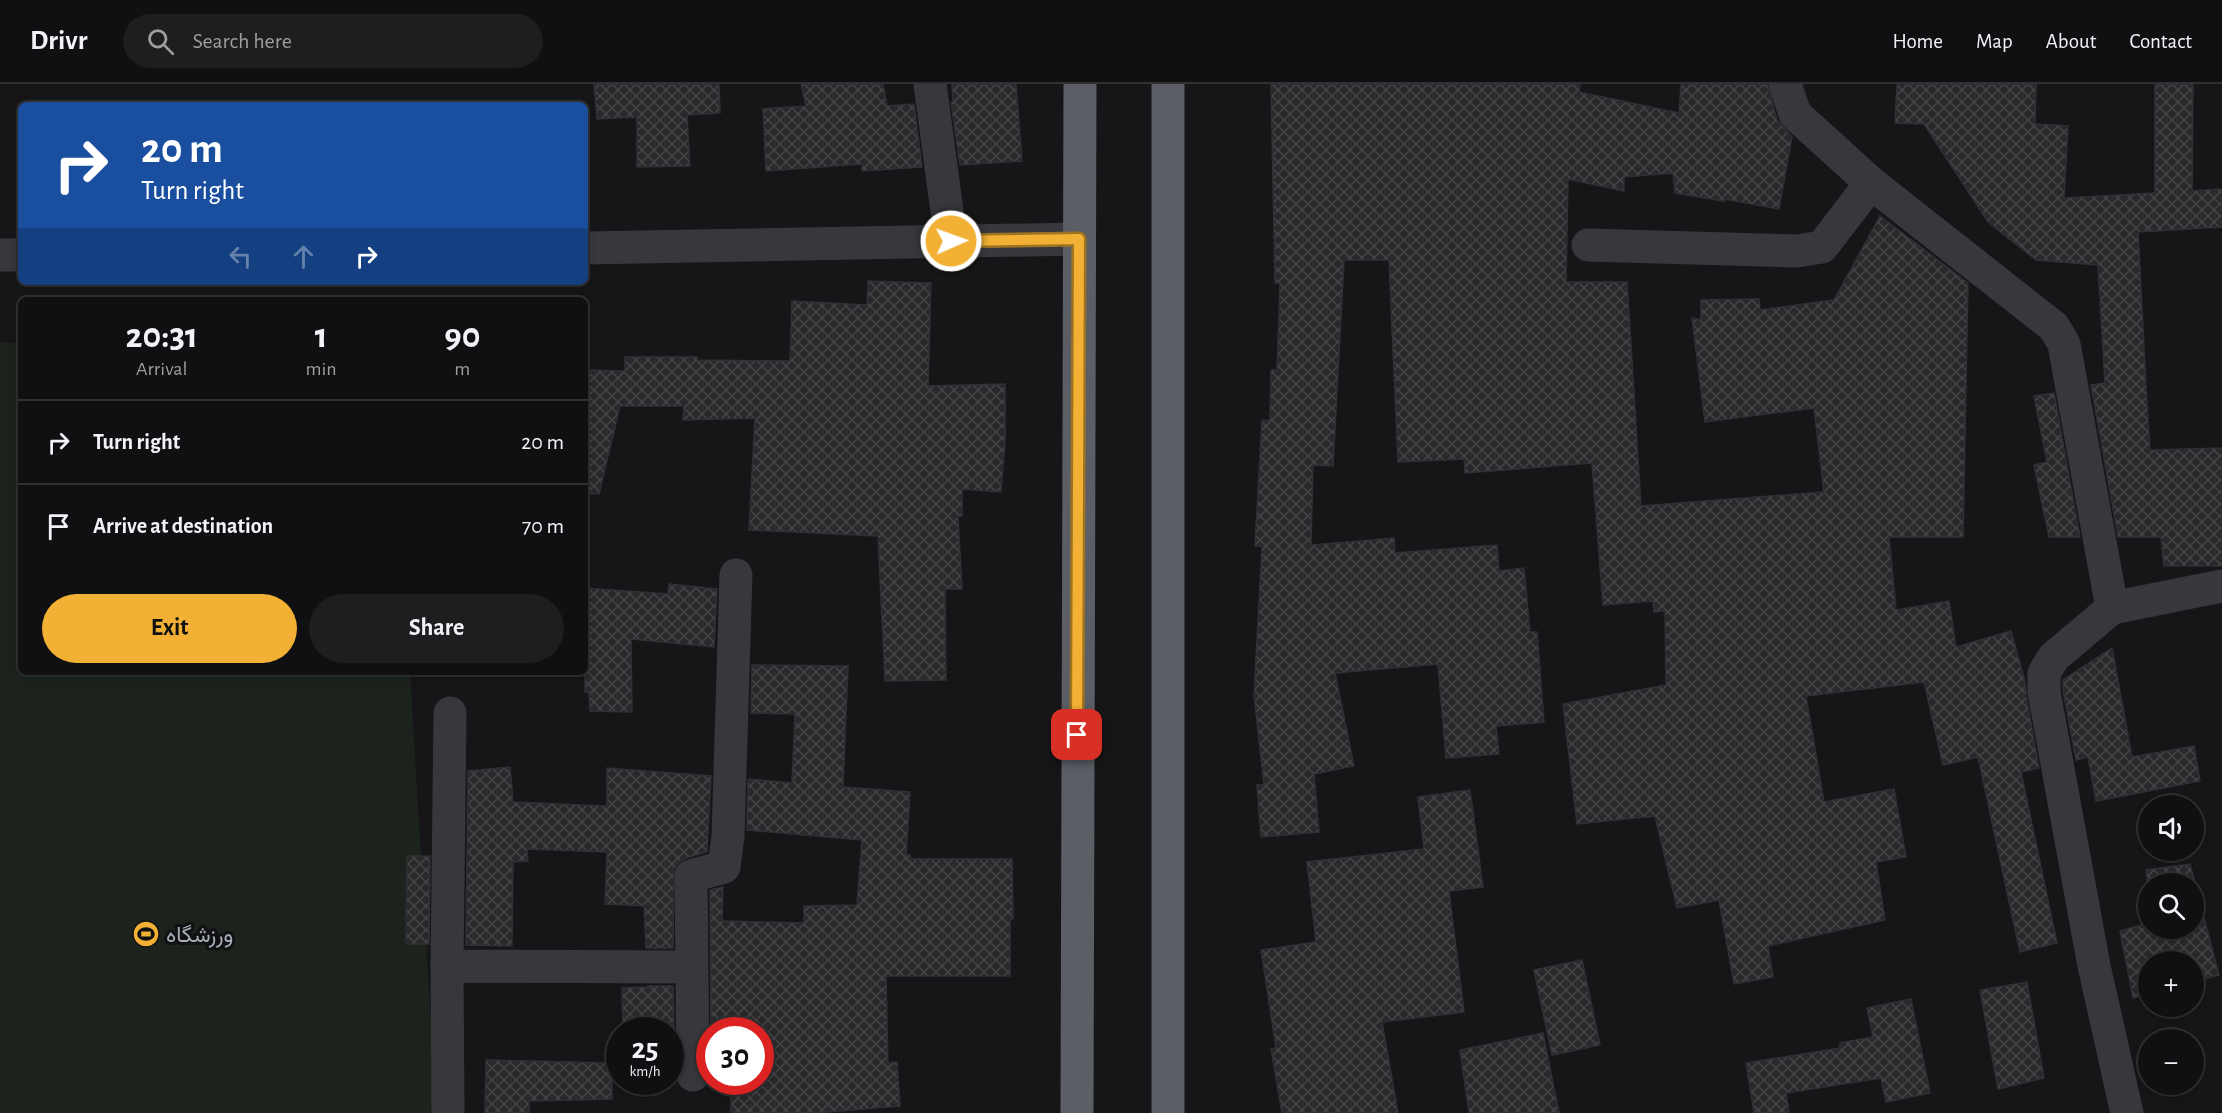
<!DOCTYPE html>
<meta charset="utf-8">
<style>
:root{--surface:#101012;--page:#1e1e20;--text:#f1f3f6;--muted:#9c9d9f;--line:#303032;--accent:#f2b134}
body{margin:0;font-family:"Alegreya Sans",Vazirmatn,sans-serif;background:var(--page);color:var(--text);height:100vh;display:flex;flex-direction:column;font-size:22px;white-space:nowrap}
*{box-sizing:border-box;margin:0}
p{font-size:20px;color:var(--muted)}
.icon{flex:none;width:33px;height:33px;fill:none;stroke:currentColor;stroke-width:2;stroke-linecap:round;stroke-linejoin:round}
.map{position:relative;flex:1;overflow:hidden}
.sheet{position:absolute;left:18px;top:213px;width:570px;height:378px;display:flex;flex-direction:column;background:var(--surface);border-radius:9px;box-shadow:0 3px 9px #0003,0 0 0 2px var(--line)}
.sheet>*{flex:none}
.guide{position:absolute;left:18px;top:18px;width:570px;height:183px;border-radius:9px;box-shadow:0 3px 9px #0003,0 0 0 2px var(--line);background:#1a4fa0;color:#fff;overflow:hidden}
.controls{position:absolute;left:2138px;top:711px;display:grid;gap:12px}
.controls a{display:grid;place-items:center;width:66px;height:66px;border-radius:50%;background:var(--surface);box-shadow:0 3px 9px #0003,0 0 0 2px var(--line);font-size:30px}
.speed{position:absolute;left:606px;top:933px;display:flex;gap:12px;font-size:30px;font-weight:700;text-align:center}
.speed>*{display:grid;place-content:center;width:78px;height:78px;border-radius:50%;background:var(--surface);box-shadow:0 3px 9px #0003,0 0 0 2px var(--line);line-height:1}
.speed small{font-size:15px;font-weight:400}
.speed .limit{border:9px solid #d22;background:#fff;color:#111}
.pin{position:absolute;display:grid;place-items:center;width:51px;height:51px;color:#fff;margin:-26px;border-radius:12px;box-shadow:0 3px 9px #0006}
.me{position:absolute;width:66px;margin:-33px;rotate:88deg;stroke-linejoin:round;filter:drop-shadow(0 0 4px #0008)}
.turn{display:flex;align-items:center;gap:21px;height:126px;padding:0 24px;font-size:27px}
.turn .icon{width:78px;height:78px;stroke-width:2.5}
.turn b{display:block;font-size:42px;line-height:51px}
.lanes{display:flex;align-items:center;height:57px;padding:0 24px;background:#0003;justify-content:center;gap:30px;direction:ltr}
.lanes .off{opacity:.35}
.eta{display:flex;justify-content:space-evenly;align-items:center;height:102px;text-align:center}
.eta b{font-size:36px;font-weight:700;line-height:42px}
.button{display:flex;gap:12px;margin-top:auto;padding:12px 24px}
.button a{flex:1;height:69px;border-radius:36px;background:var(--accent);color:#111;font-size:24px;font-weight:700;line-height:69px;text-align:center}
.button a+a{background:var(--page);color:var(--text)}
ul{padding:0;list-style:none}
li{display:flex;align-items:center;gap:18px;height:84px;padding:0 24px;border-top:2px solid var(--line)}
li div{flex:1}
li b{display:block;font-size:22px}
li em{font-style:normal}
header{display:flex;align-items:center;gap:36px;box-sizing:border-box;height:84px;padding:0 30px;background:var(--surface);border-bottom:2px solid var(--line)}
header strong{font-size:28px}
nav{display:flex;gap:33px;margin-inline-start:auto;font-size:21px}
.search{width:420px;height:54px;background:var(--page);display:flex;align-items:center;gap:15px;box-sizing:border-box;padding:0 21px;border-radius:33px;color:var(--muted);font-size:22px}
.map>svg:first-child{display:block}
.park{fill:#1c231d}
.building{fill:url(#building-cross-hatch);stroke:#303034;stroke-width:1.5}
.lines{fill:none;stroke-linecap:round;stroke-linejoin:round}
.minor{stroke:#37383d;stroke-width:33}
.trunk{stroke:#5b5e65;stroke-width:33}
.route-casing{stroke:#9d7322;stroke-width:15}
.route{stroke:#f2b134;stroke-width:10}
.labels{text-anchor:middle;stroke-width:6;stroke-linejoin:round;paint-order:stroke}
.poi-label{font-size:22px;fill:#a8adb8;stroke:#111113;text-anchor:start}
</style>
<header>
<strong>Drivr</strong>
<div class="search"><svg class="icon" aria-label="search" viewBox="0 0 24 24"><circle cx="10" cy="10" r="6"/><path d="M15 15l6 6"/></svg>Search here</div>
<nav><a>Home</a><a>Map</a><a>About</a><a>Contact</a></nav>
</header>
<div class="map">
<svg width="2222" height="1029" viewBox="0 0 2222 1029">
<defs>
<pattern id="building-cross-hatch" width="8" height="8" patternUnits="userSpaceOnUse" patternTransform="scale(1.5)"><rect width="8" height="8" fill="#29292c"/><path d="M0 0l8 8M0 8l8-8" fill="none" stroke="#454548"/></pattern>
</defs>
<rect width="100%" height="100%" fill="#161618"/>
<path class="park" d="M0 258 21 259V588H410L435 1008 433 1029H0Z"/>
<path class="building" d="M594 0H719L720 29 687 31 690 82 637 83V33L597 35Z
M801 0H883L887 22 914 20 922 83 862 87V80L766 87 763 25 806 22Z
M952 0H1016L1022 77 960 81 951 18H953Z
M1271 0H1580L1579 8 1679 29 1681 0H1767L1777 36 1792 53 1779 125 1724 115V117L1675 109 1673 89 1624 93V107L1568 95 1566 198H1627L1641 422 1824 408 1814 324 1705 338 1692 234 1701 236V216L1759 215 1760 226 1834 216 1880 132 1968 199 1963 453H1889L1896 526 1949 517 1956 563 2011 547 2025 598 2026 611 2039 684 2021 688 2057 859 2020 868 1978 673 1943 681 1924 598 1806 612 1824 718 1894 705 1906 773 1876 778 1885 836 1768 862 1773 893 1734 900 1719 816 1677 824 1655 732 1577 740 1563 620 1666 601 1665 527 1654 528 1653 517 1603 521 1592 379 1465 389 1464 375 1398 378 1389 176H1344L1333 382 1313 381 1311 461 1394 454 1395 469 1497 461 1499 487 1524 484 1530 548H1537L1544 638 1496 642 1499 670 1446 674 1438 580 1335 589 1354 682 1314 690 1319 748 1261 753 1257 701H1264L1254 611 1262 462H1255L1262 336 1270 337 1271 286H1277L1280 199H1275Z
M1897 0H2036L2035 40 2068 42 2064 114 2155 109V0H2193L2192 107 2222 105V143L2138 148 2147 321 2150 366 2222 364V482H2164L2161 453H2118L2091 301 2105 299 2098 181 2036 176 1988 138 1924 40 1895 39Z
M868 197 931 199 928 302 1005 300V358L1001 408 962 405V432H958L962 505H945L946 596 885 597 878 452 749 446 755 334 683 336 684 322H620L599 410 585 409V286L625 287V273H697V276L790 277 792 217 867 221Z
M2054 309 2080 453H2049L2034 381 2047 378 2034 312Z
M669 500 717 505 714 563 631 555 632 628 590 627 589 608H585V504L668 510Z
M2112 564 2132 673 2194 662 2200 697 2096 717 2088 673 2076 676 2063 606V596Z
M752 581 848 582 843 703 910 708 906 771H910L911 775H1012L1013 835H1010V892H886L888 979 897 978 900 1022 815 1029H731V998H760V946H711L710 806 723 803 722 837 804 839V822L857 821 862 756 747 746 748 695 792 699 795 630 751 629Z
M510 683 513 718 607 722V684L711 692 707 768 686 774 679 778 674 785 673 864H646L644 822 605 820 607 768 527 765 528 777 513 778 512 862 466 861 468 687Z
M1470 706 1483 803 1449 807 1464 928 1382 938 1398 1029H1282L1271 965 1276 964 1261 866 1316 858 1307 778 1424 765 1418 713Z
M407 772H430L429 860H406Z
M2190 780 2219 891 2193 898V878H2148V910L2133 914 2120 847 2148 839V844H2193V800H2148L2146 786Z
M1582 876 1600 961 1552 971 1534 886Z
M2027 898 2044 994 1998 1005 1980 906Z
M648 902H673L674 946H623L622 904 648 903Z
M1911 915 1930 1009 1886 1018 1881 994 1786 1009 1789 1029H1754L1746 979 1840 964V959L1873 953 1867 924Z
M1543 949 1559 1029H1469L1460 966Z
M486 976 612 979V1015L529 1017V1029H485Z"/>
<g class="lines">
<path class="minor" d="M930 0 951 157
M1785 0 1795 30 1871 99 2054 243 2064 260 2112 524
M1588 161 1797 167 1822 163 1871 99
M585 164 1079 155
M0 171H21
M447 882 692 883
M693 991 691 792 724 783 728 752 736 491
M448 1029 447 882 450 629
M2127 1029 2094 882 2044 608V589L2054 573 2112 524 2222 502"/>
<path class="trunk" d="M1168 0V1029
M1077 1029 1080 0"/>
</g>
<g class="lines">
<defs>
<path id="route" d="M951 157 1079 155 1077 651"/>
</defs>
<use href="#route" class="route-casing"/>
<use href="#route" class="route"/>
</g>
<defs>
<symbol id="stadium-disc" viewBox="-11 -11 22 22"><circle r="9.5" fill="#f2b134" stroke="#111113"/><path d="M0-5a6.5 5 0 1 0 0 10a6.5 5 0 1 0 0-10ZM-3.5-1.8h7v3.6h-7Z" fill="#111"/></symbol>
</defs>
<g fill-rule="evenodd">
<use href="#stadium-disc" x="131" y="835" width="30" height="30"/>
</g>
<g class="labels">
<g class="poi-label">
<text x="166" y="858">ورزشگاه</text>
</g>
</g>
</svg>
<div class="controls">
<a><svg class="icon" aria-label="sound" viewBox="0 0 24 24"><path d="M4 9h4l5-4v14l-5-4H4zM17 9q2 3 0 6"/></svg></a>
<a><svg class="icon" aria-label="search" viewBox="0 0 24 24"><circle cx="10" cy="10" r="6"/><path d="M15 15l6 6"/></svg></a>
<a>+</a>
<a>−</a>
</div>
<div class="speed"><div>25<small>km/h</small></div><div class="limit">30</div></div>
<div class="pin" style="left:1077px;top:651px;background:#d93025"><svg class="icon" aria-label="arrive" viewBox="0 0 24 24"><path d="M6 21V4h12l-3 4 3 4H6"/></svg></div>
<svg class="me" style="left:951px;top:157px" viewBox="-20 -20 40 40"><circle r="17" fill="#f2b134" stroke="#fff" stroke-width="3"/><path d="M0-11L8 9 0 5-8 9z" fill="#fff"/></svg>
<div class="guide">
<div class="turn"><svg class="icon" aria-label="right" viewBox="0 0 24 24"><path d="M7 20v-9h11M14 6l5 5-5 5"/></svg><div><b>20 m</b>Turn right</div></div>
<div class="lanes"><svg class="icon off" aria-label="left" viewBox="0 0 24 24"><path d="M17 20v-9H6M10 6l-5 5 5 5"/></svg><svg class="icon off" aria-label="ahead" viewBox="0 0 24 24"><path d="M12 20V5M6 11l6-6 6 6"/></svg><svg class="icon" aria-label="right" viewBox="0 0 24 24"><path d="M7 20v-9h11M14 6l5 5-5 5"/></svg></div>
</div>
<section class="sheet">
<div class="eta">
<div><b>20:31</b><p>Arrival</p></div>
<div><b>1</b><p>min</p></div>
<div><b>90</b><p>m</p></div>
</div>
<ul>
<li><svg class="icon" aria-label="right" viewBox="0 0 24 24"><path d="M7 20v-9h11M14 6l5 5-5 5"/></svg><div><b>Turn right</b></div><em>20 m</em></li>
<li><svg class="icon" aria-label="arrive" viewBox="0 0 24 24"><path d="M6 21V4h12l-3 4 3 4H6"/></svg><div><b>Arrive at destination</b></div><em>70 m</em></li>
</ul>
<div class="button"><a>Exit</a><a>Share</a></div>
</section>
</div>
